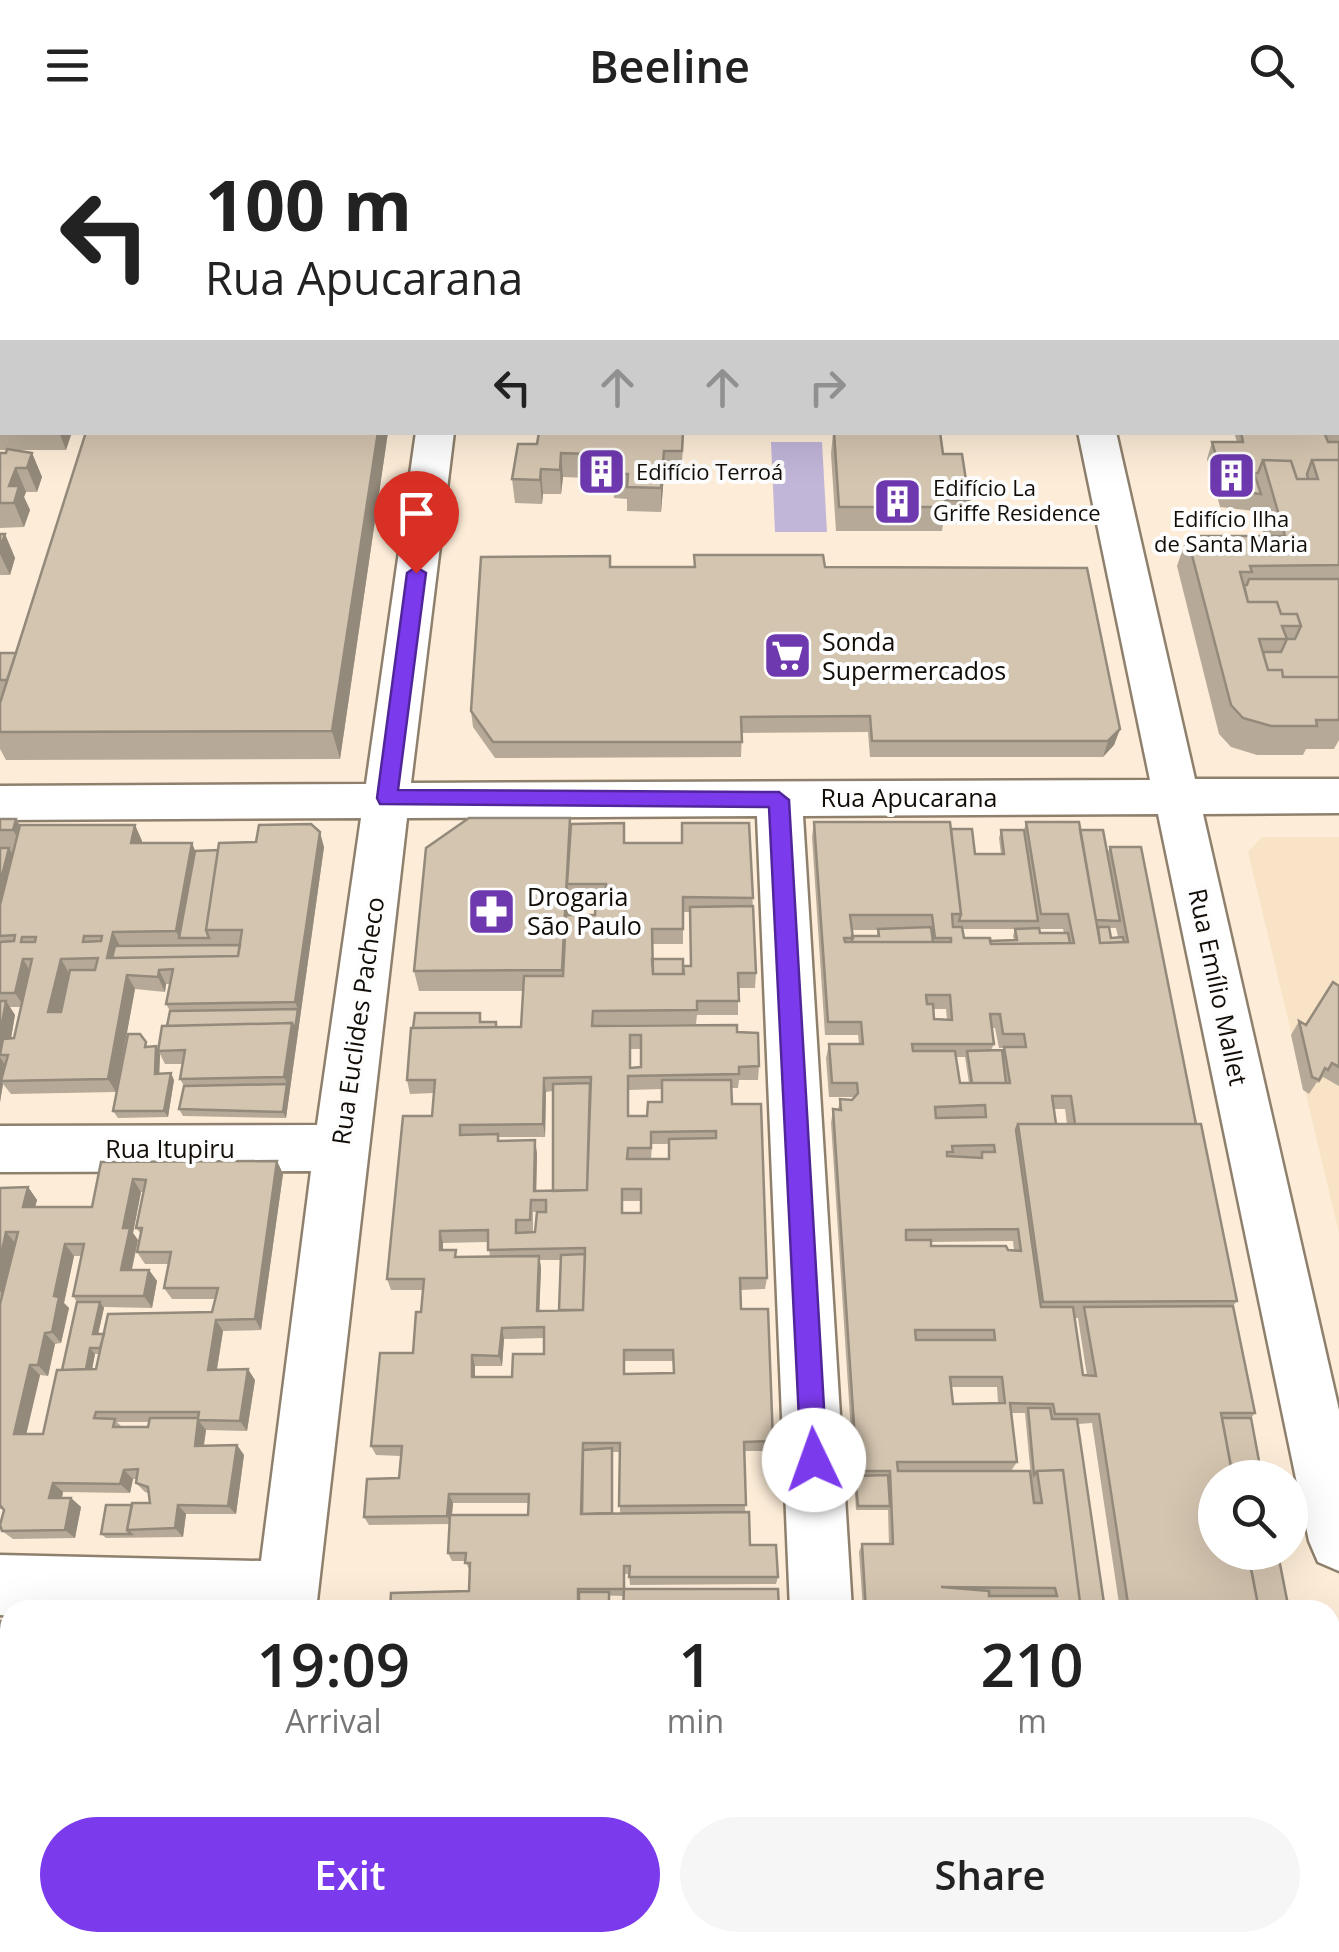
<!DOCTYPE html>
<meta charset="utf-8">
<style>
:root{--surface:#fff;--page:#f6f6f6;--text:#222;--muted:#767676;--accent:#7c3aed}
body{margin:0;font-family:"Open Sans",sans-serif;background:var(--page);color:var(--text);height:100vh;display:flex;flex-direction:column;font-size:38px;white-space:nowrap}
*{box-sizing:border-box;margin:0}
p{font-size:32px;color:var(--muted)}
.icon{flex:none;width:55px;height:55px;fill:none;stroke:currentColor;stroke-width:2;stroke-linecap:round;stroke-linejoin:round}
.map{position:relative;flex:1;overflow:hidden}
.drawer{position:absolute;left:0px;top:1470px;width:1340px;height:352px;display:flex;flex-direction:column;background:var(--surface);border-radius:30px 30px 0 0;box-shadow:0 10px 40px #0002}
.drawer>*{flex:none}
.banner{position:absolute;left:0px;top:0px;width:1340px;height:305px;box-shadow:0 10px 40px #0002;background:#fff;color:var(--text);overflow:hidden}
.tools{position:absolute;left:1198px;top:1330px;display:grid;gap:20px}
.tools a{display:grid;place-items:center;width:110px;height:110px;border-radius:50%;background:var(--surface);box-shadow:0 10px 40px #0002;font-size:50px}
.pin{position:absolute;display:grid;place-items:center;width:85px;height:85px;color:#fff;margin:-102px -42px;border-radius:50% 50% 50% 0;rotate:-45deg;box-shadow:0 0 10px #0007}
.pin .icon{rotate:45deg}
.me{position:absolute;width:110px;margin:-55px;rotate:357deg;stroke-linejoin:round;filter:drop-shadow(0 0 8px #0008)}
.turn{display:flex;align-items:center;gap:35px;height:210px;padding:0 40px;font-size:45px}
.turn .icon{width:130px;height:130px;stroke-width:2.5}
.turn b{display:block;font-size:70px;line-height:85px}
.lanes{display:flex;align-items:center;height:95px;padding:0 40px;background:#0003;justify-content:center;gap:50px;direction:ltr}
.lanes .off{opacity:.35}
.eta{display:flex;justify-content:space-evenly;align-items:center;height:170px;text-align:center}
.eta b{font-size:60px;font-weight:600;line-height:70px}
.cta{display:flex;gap:20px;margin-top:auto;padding:20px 40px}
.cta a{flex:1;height:115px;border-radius:60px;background:var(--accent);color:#fff;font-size:40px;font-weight:600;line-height:115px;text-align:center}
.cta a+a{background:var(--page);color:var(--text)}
header{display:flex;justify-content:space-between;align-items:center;height:130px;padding:0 40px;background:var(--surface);font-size:45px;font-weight:600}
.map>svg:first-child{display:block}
.built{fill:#f8e3c7}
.green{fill:#c1b5d8}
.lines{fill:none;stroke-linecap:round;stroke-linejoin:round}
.minor-casing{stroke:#8e806c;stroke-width:5}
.minor{fill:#fff;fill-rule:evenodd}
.wall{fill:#b6a997;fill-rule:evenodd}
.shaded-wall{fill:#948a7b}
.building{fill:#d4c5b0;stroke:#948a7b;stroke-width:2.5;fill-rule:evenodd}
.route{fill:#7c3aed;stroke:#51269a;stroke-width:2.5}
.labels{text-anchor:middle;stroke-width:8;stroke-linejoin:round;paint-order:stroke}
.far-poi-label{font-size:22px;fill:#130d07;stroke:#fdfdfd;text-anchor:start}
.poi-label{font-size:25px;fill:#130d07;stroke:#fdfdfd;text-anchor:start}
.street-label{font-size:25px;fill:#130d07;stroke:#fdfdfd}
</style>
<header><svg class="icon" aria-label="menu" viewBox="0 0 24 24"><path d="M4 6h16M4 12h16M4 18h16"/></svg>Beeline<svg class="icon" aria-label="search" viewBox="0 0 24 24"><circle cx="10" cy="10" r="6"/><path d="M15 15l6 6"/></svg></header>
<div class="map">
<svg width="1339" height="1822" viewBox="0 0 1339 1822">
<rect width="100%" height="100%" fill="#fdedd8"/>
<path class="built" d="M1262 707H1339V1103L1248 722Z"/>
<path class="green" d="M771 312H822L827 402H775Z"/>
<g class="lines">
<defs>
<path id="minor" d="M458 0H490V2H458Z
M756 0H788L789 2H757Z
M1018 0H1050V2H1018Z
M416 302H454L411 653 1150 650 1078 302H1116L1195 649H1339V683L1203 684 1339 1280V1441L1318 1432 1309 1411 1158 684 803 686 852 1480H790L757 686 407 688 316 1480H10V1486L0 1485V1425L261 1431 311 1041 0 1042V996L317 995 361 688 0 690V656L366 654Z
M211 1812H279L278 1822H210Z
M803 1812H871V1822H803Z"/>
</defs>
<use href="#minor" class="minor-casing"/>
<use href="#minor" class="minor"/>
</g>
<path class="wall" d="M0 0H152L151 2H2V92H0Z
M288 0H432V2H289Z
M507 0H732V2H506Z
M807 0H997L998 2H808Z
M1083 0H1339V72L1338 73V2H1083Z
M1338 79H1339V610L1334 619H1306L1303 625H1257L1231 617 1219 604 1177 436 1187 406H1264L1256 377 1254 381 1220 377 1207 329 1212 312H1237L1234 302H1338Z
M0 120H2V302H72L66 320H9L32 323 42 347 37 362H26L24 367 30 380 24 397 0 398V323H6L7 320H0Z
M86 302H388L340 629 6 630 0 619V523H16Z
M539 302H684L681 346 664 345 661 382 627 381V369L614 368 613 349 563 347 561 364H543L542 374 515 373 512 349 537 314Z
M833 302 943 324 969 370 965 394H943L942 401H836L831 324Z
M0 404H5L15 428 10 445H0Z
M694 425 825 437 1120 599 1114 615 1103 627H870L868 602 742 603 741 627 495 628 473 597 471 581 610 437H694Z
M0 689H16L20 695H135L142 711 141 713H192L195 721 324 717 286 988 183 986 179 979 184 956 180 949 183 934H165L160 924 159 944 174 950 168 987 118 988 113 981 149 917 158 920 167 896 170 881 166 874 170 854H166L165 862 135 859 116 962 11 964 3 954 0 972ZM10 877H21L14 908H11L15 885Z
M814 692 951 699 975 724H1001L999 708 1001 700H1024L1026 692 1080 700 1107 724 1110 717 1196 994 1237 1171 1233 1176 1255 1283 1251 1288 1215 1348 1249 1429 1289 1480H1120L1092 1293 1078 1294 1105 1480H863L859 1422 862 1414H889L888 1380H856L831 993 833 979 838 980 840 969 852 970 854 967H829L826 928 829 914H859L858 905H825L812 707ZM1109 798H1116L1118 807 1111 808ZM963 799H1015L1013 806 1014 810 990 811 964 808ZM1039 799H1063L1064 803H1040ZM852 800H878L877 806H852ZM933 879H946L947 890 934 889ZM991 898H995L999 918H1004L1002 924 991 920 994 914ZM956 927H965L969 953H960ZM1053 979H1065L1067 994H1056ZM1013 1111 1014 1121 931 1116V1112ZM1075 1188H1078L1087 1246 1083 1245ZM951 1257H997L998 1273 953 1274ZM1011 1283H1025L1031 1347 1011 1341 1017 1332Z
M749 693 756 843 755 858H738V885H697L696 894 594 895V896L737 902 759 936 758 950H739L738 958H732V974L767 1148 765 1159 740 1160 741 1179 773 1311 771 1321H744L745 1382 750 1415 778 1447 776 1454 630 1455 629 1444H625L624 1466 469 1461 470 1441 465 1431H452L448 1423 450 1394 369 1395 364 1387 399 1348 401 1326 376 1325 371 1316 413 1223 421 1182 423 1160H391L387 1149 432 986 434 963 410 964 407 950 482 892 497 897H521L523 861H419L414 841 571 694 624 713H681ZM569 769H596L595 785H568ZM683 782H690V836L653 829 652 814H683ZM630 919H641V937L630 938ZM662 959V972L647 986H629V960ZM553 961V1061H536L537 1023 499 1011 498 1007H545L546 962ZM652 1014H669V1029H651ZM623 1071H641V1083H623ZM533 1082H536L535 1102H533ZM488 1112 490 1127H458L443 1120V1113ZM540 1130H561L559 1180 539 1181 541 1138ZM544 1208V1224L512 1247H475V1236H502L504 1209ZM625 1231H673L674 1243 625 1244ZM613 1322H620V1383H612ZM453 1373H528V1385H452Z
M1339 856V956L1323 947 1319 953 1317 952 1309 964 1303 960 1291 905 1299 891 1306 895Z
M277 1031 283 1044 261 1200 223 1201 217 1240 255 1250 247 1301 206 1300 204 1316 237 1315 244 1325 236 1384H186L183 1407 106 1408 101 1404 132 1375 150 1373 148 1363 145 1362 136 1353 137 1349H133L130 1363 63 1362 62 1368H71L81 1377 75 1408 13 1409 2 1401 3 1379H0V1174L2 1167H0V1058L28 1057 37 1070 35 1077H92L101 1032ZM141 1062H144L136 1098 141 1104 137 1122 145 1134H169L164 1158 172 1169H215L212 1182 98 1204 104 1177 152 1178 157 1151 149 1140H132L138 1110 133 1103ZM74 1126H81L73 1166 77 1172 62 1240 43 1304H26L40 1245 48 1246 55 1214 61 1213 69 1178 64 1173ZM95 1224H99L96 1239H92ZM117 1292H149L148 1297H122Z
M0 1491H10V1639H0Z
M354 1812H791L519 1814V1822H322Z
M982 1812H1088L1089 1822H982Z"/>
<path class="shaded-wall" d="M59 302H72L66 320Z
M378 302H388L340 629 332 601Z
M664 321V345L661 382V358Z
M32 323 42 347 37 362 27 338Z
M561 323 563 347 561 364 560 340Z
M16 338 26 362 24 367 30 380 24 397 14 373 9 356Z
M541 339 543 364 542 374 540 350Z
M5 404 15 428 10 445 0 424V418Z
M1120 599 1114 615 1103 627 1108 611Z
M570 688 572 710 567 754 569 769 565 860 562 840Z
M16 689 28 711 25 722 13 700Z
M135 695 142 711 138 729 131 713Z
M320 702 324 717 286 988 283 982 287 954 284 947 292 893 298 879 295 872Z
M192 713 198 728 179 808 176 801Z
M9 718 21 740 0 806V753Z
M113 802 120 816 111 835 107 828Z
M23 829 32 844 24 877 15 863Z
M61 829 69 843 57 896 48 882Z
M159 840 166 854 165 862 158 847Z
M127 845 135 859 116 962 108 949Z
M6 871 15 885 8 926 0 925V905Z
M156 916 160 924 159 951 155 944Z
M0 927 6 936 1 951 3 954 0 972Z
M171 943 174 950 168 987 164 981Z
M544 948 546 962 545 1007 543 994Z
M535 1010 537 1023 536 1074 534 1061Z
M277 1031 283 1044 261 1200 255 1189Z
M133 1049 141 1062 133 1103 138 1110 129 1151 121 1140 123 1098Z
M28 1057 37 1070 32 1089 23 1077Z
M440 1101 443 1113V1132L440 1120Z
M6 1102 16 1114 5 1166 0 1161V1130Z
M65 1114 74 1126 64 1173 69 1178 61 1213 52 1202 54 1166Z
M539 1126 541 1138 539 1192 537 1181Z
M149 1140 157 1151 152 1178 144 1166Z
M100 1172 104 1178 97 1209 93 1204Z
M216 1190 223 1201 215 1250 208 1240Z
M502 1198 504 1209 502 1236 499 1226Z
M45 1203 55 1214 48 1246 38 1235Z
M90 1218 95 1224 90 1250 85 1245Z
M472 1225 475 1236V1257L472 1247Z
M30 1235 40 1245 24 1314 14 1304Z
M248 1239 255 1250 247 1301 240 1291Z
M198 1290 206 1300 202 1325 195 1316Z
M237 1315 244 1325 236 1384 228 1376Z
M124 1340 133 1349 130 1363 120 1354Z
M53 1353 63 1362 60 1377 49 1368Z
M449 1364 453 1373 451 1394 447 1386Z
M71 1368 81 1377 75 1408 65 1400Z
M178 1375 186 1384 183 1407 175 1398Z
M160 1812H169V1818L159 1816Z
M143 1818 153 1819V1822H143Z"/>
<path class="building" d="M0 0H103L102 2H2V67H0Z
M198 0H236L242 2 283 0V2H197Z
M342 0H430V2H341Z
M507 0H539V2H506Z
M599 0H653V2H599Z
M808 0H910V2H808Z
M964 0H997L998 2H964Z
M1093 0H1184L1185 2H1094Z
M1184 0H1213L1214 2H1185Z
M1218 0H1311L1312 2H1219Z
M1321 0H1339V55H1338V2H1322Z
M1338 79H1339V134L1338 130Z
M0 120H2V133H0Z
M1338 138H1339V299H1338Z
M0 146 2 147V160H0Z
M0 182H2V231H0Z
M0 251H2V295H0Z
M86 302H378L332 601 0 602V573Z
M539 302H683L682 321H664L661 358 627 357 628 344H613L614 325 561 323 560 340 541 339 540 350 512 349 518 314H537Z
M834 302H940L943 324H962L969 370H945L946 377H839Z
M1241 302H1324L1328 312H1339V330H1312L1307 344 1308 349H1297L1291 331 1263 330 1258 343H1254L1261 364 1226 360 1212 312H1243Z
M7 319 32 323 27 338H16L9 356H19L14 373H0V323H6Z
M1263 330 1291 331 1297 349H1318L1312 330H1339V435L1250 436 1252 442H1240L1248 472H1277L1281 484H1297L1301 496H1282L1287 509H1259L1268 540H1282L1283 547H1339V590H1316L1317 596H1271L1243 588 1231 575 1187 406H1285Z
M0 404H5L0 418Z
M694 425H823L825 437 1087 438 1120 599 1108 611H872L870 586 741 587 742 612H493L471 581 481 427 610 426V437H695Z
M1249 449H1339V547H1283L1282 540H1268L1263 522H1281L1287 509H1295L1301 496 1297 484H1281L1277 472H1248L1244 455H1247Z
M0 523H16L7 550H0Z
M469 688H570L562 840 414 841 426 718Z
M0 689H16L13 700H0Z
M814 692H950L961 784H952L953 797H962L964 808H990L991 814 1074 813 1068 784H1041L1026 692H1079L1100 813 1128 812 1110 717H1141L1196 994H1075L1071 966H1052L1056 994H1018L1016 1000 1041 1177H1073L1083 1245 1096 1246 1084 1177 1233 1176 1255 1283H1221L1233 1348H1215V1422H1248L1259 1480H1129L1099 1284H1055L1053 1274 1010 1273 1017 1332H897L898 1341H1030L1034 1373H1042L1037 1341 1063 1340 1081 1480H866L862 1414H893L890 1341H857L833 979 841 980 840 969 852 970 858 963 857 953H832L829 914H863L861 892H828ZM850 785H932L935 808H951V812H845L844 808H853ZM926 865H950L952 890 934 889 933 874H927ZM990 884H1000L1003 904H1024L1026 917H1004L1010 953H960L955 921H913L912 914H994ZM985 975 986 987 936 988 935 977ZM994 1015 995 1022H982V1028L947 1026V1022H953L952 1016ZM1018 1099 1021 1121 1008 1120 1006 1116H931V1110H906V1100ZM915 1200H994L995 1210H916ZM950 1247H1002L1005 1273 953 1274ZM941 1457 1055 1458 1057 1466H989V1461Z
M624 693V713H682V693H749L753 768 683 767V799H652L653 844H684L683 836H691L690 777 753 776 756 843H738L739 871H697V880L593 881 592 896 737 895V902L758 903 759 936 739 937V944L628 946V986H647L648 972H662V950H731L732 974H761L767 1148H740L741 1179H768L773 1311 744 1312 746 1375 619 1376 620 1313H583L581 1384 749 1382 750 1415H776L778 1447H629L630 1436H624V1459H578V1480H390L391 1463 469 1461 470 1433H465L466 1423H448L450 1385H528L529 1364H449L447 1386 364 1387 367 1349 399 1348 402 1316H371L380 1223H413L416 1182H421L424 1149H387L403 986H432L435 950H407L411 898 521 897 524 846H563L566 785H595L596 764H606V754H567L571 694ZM630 905H641V937L630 938ZM591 947 587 1060 534 1061 535 1010 498 1011V1004L460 1005V995L543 994 544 948ZM716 1001V1008L669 1009V1029H627L628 1018H651V1002ZM622 1059H641V1083H622ZM531 1070H546V1082H537L535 1102 516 1103V1090H530ZM488 1100V1120L585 1118 583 1180 537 1181 539 1126 455 1127 456 1120H440V1101ZM544 1197V1224H513L512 1247H472V1225L499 1226 502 1198ZM624 1220H673L674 1243 624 1244Z
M311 694 320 702 295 872 166 874 173 839 159 840 158 847 127 845 108 949 1 951 8 925H0L3 909 14 908 32 829H23L15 863H0V812L14 811 15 805 0 806V775L20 695H135L131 713H192L176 801 113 802 107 828 238 826 242 800H206L219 713 256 712 259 695ZM84 806H102L101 811 83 812ZM22 807H36L35 812H21ZM98 828 95 840H70L61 882H48L61 829Z
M951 699H972L975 724H1004L1001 700H1024L1038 791H959L961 784Z
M1080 700H1103L1120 791 1096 790Z
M0 718H9L0 753Z
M218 720 206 800 209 808H179L195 721Z
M931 797 933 812H852V806H879L878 799Z
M1098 797H1109L1111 808 1123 807 1124 812 1100 813Z
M1039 798 1040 803H1068L1070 813 991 814 990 811 1017 810 1015 799Z
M240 815 238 826 112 828 115 816Z
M652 829H683V844H653Z
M1333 852 1339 856V937L1332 933 1328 940 1325 938 1319 950 1312 947 1299 891 1306 895Z
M0 871H6L0 905Z
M298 879 295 899 292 893 167 896 170 881Z
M415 883H480V892H496V897L413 898Z
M292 893 284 947 180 949 185 920 158 921 162 896Z
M128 904H140L146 912 145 917 156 916 155 944 171 943 164 981H113Z
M1002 920 1006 953H972L967 921Z
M590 953 587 1060 553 1061V954Z
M287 954 283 982 179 979 184 956Z
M1018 994H1201L1237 1171 1043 1172Z
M277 1031 255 1189 216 1190 208 1240 248 1239 240 1291 198 1290 195 1316 237 1315 228 1376 178 1375 175 1398 127 1400 132 1373H150L148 1357 136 1353 138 1339 124 1340 120 1354 53 1353 49 1368H71L65 1400 2 1401 0 1395 4 1380 0 1375V1174L18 1102H6L0 1130V1058L28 1057 23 1077H92L101 1032ZM133 1049 146 1050 136 1098H142L137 1122H171L164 1158H218L212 1182 108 1184 96 1239 57 1240 43 1304H14L30 1235H38L45 1203 52 1202 59 1167 54 1166 65 1114H84L73 1166H144L149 1140H121L130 1098H123ZM96 1282H199L198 1288H150L148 1297H113L115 1289 94 1288Z
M585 1124 583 1180H559L561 1125Z
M77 1172H100L93 1204H104L100 1218H90L86 1239 62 1240Z
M1028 1278H1050L1052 1289H1077L1105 1480H1081L1063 1340 1037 1341 1034 1345Z
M1222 1288H1251L1262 1347H1233Z
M612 1318V1383L582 1384 583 1320Z
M888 1345 890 1376H858L855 1346Z
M106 1375H132L127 1400 131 1404H101Z
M1249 1429H1279L1289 1480H1259Z
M624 1459H778L779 1480H623Z
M579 1462H609V1480H579Z
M0 1491H10V1585H0Z
M0 1587H10V1634H0Z
M1330 1625 1339 1668V1689H1330Z
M2 1703H10V1759L0 1760V1711Z
M78 1812H160L159 1816 143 1818V1822H82V1818H78Z
M791 1812V1822H567L568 1813H516V1822H322L323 1813Z
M991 1812H1088L1089 1822H991Z"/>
<path class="route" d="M416 437 426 443 398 660 779 662 789 670 827 1330 823 1340 814 1344 805 1340 801 1330 769 677 380 674 377 668 407 443Z"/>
<defs>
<symbol id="building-square" viewBox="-11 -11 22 22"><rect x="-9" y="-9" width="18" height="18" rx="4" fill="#6e39af" stroke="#fdfdfd"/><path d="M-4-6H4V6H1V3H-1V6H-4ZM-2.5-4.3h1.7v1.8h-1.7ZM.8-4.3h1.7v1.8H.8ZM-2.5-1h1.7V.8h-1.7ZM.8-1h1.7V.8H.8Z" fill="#fff"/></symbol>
<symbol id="supermarket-square" viewBox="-11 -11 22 22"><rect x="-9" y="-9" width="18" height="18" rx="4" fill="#6e39af" stroke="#fdfdfd"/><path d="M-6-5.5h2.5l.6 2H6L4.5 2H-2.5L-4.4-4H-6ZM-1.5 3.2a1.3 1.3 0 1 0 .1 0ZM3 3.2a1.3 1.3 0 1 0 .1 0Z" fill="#fff"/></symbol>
<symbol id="pharmacy-square" viewBox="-11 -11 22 22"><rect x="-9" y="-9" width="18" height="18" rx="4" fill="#6e39af" stroke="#fdfdfd"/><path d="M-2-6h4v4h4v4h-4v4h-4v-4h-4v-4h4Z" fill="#fff"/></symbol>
</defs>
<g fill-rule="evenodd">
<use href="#building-square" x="574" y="314" width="55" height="55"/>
<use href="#building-square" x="1204" y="318" width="55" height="55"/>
<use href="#building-square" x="870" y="344" width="55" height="55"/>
<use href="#supermarket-square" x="760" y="498" width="55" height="55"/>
<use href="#pharmacy-square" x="464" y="754" width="55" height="55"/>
</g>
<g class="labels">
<g class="far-poi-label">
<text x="636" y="350">Edifício Terroá</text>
<text x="933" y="366">Edifício La<tspan x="933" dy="25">Griffe Residence</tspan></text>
<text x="1231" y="397" text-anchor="middle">Edifício Ilha<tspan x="1231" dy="25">de Santa Maria</tspan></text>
</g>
<g class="poi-label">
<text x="822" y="521">Sonda<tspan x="822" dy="29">Supermercados</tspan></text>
<text x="527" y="776">Drogaria<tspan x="527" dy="29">São Paulo</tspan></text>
</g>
<g class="street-label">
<text x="909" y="677">Rua Apucarana</text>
<text transform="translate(1218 857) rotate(78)" y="9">Rua Emílio Mallet</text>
<text transform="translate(358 891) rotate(-82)" y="9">Rua Euclides Pacheco</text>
<text x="170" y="1028">Rua Itupiru</text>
</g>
</g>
</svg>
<div class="tools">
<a><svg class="icon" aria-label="search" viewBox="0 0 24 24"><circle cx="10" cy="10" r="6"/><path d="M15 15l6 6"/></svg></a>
</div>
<div class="pin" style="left:416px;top:443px;background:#d93025"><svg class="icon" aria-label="arrive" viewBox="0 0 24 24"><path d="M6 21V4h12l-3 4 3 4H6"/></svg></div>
<svg class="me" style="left:814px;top:1330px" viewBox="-20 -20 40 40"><circle r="19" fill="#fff"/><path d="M0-13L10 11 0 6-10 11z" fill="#7c3aed"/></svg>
<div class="banner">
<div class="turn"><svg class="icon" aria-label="left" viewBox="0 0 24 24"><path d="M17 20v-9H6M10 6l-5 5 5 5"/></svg><div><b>100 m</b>Rua Apucarana</div></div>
<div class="lanes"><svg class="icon" aria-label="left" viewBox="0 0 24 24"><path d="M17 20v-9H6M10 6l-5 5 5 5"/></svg><svg class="icon off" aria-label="ahead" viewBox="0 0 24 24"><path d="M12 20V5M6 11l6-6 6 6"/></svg><svg class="icon off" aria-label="ahead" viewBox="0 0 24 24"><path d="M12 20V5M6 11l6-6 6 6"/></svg><svg class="icon off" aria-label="right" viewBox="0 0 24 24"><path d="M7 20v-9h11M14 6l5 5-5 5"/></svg></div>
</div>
<section class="drawer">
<div class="eta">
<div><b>19:09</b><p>Arrival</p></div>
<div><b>1</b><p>min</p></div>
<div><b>210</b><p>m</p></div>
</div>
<div class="cta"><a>Exit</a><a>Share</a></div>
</section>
</div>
